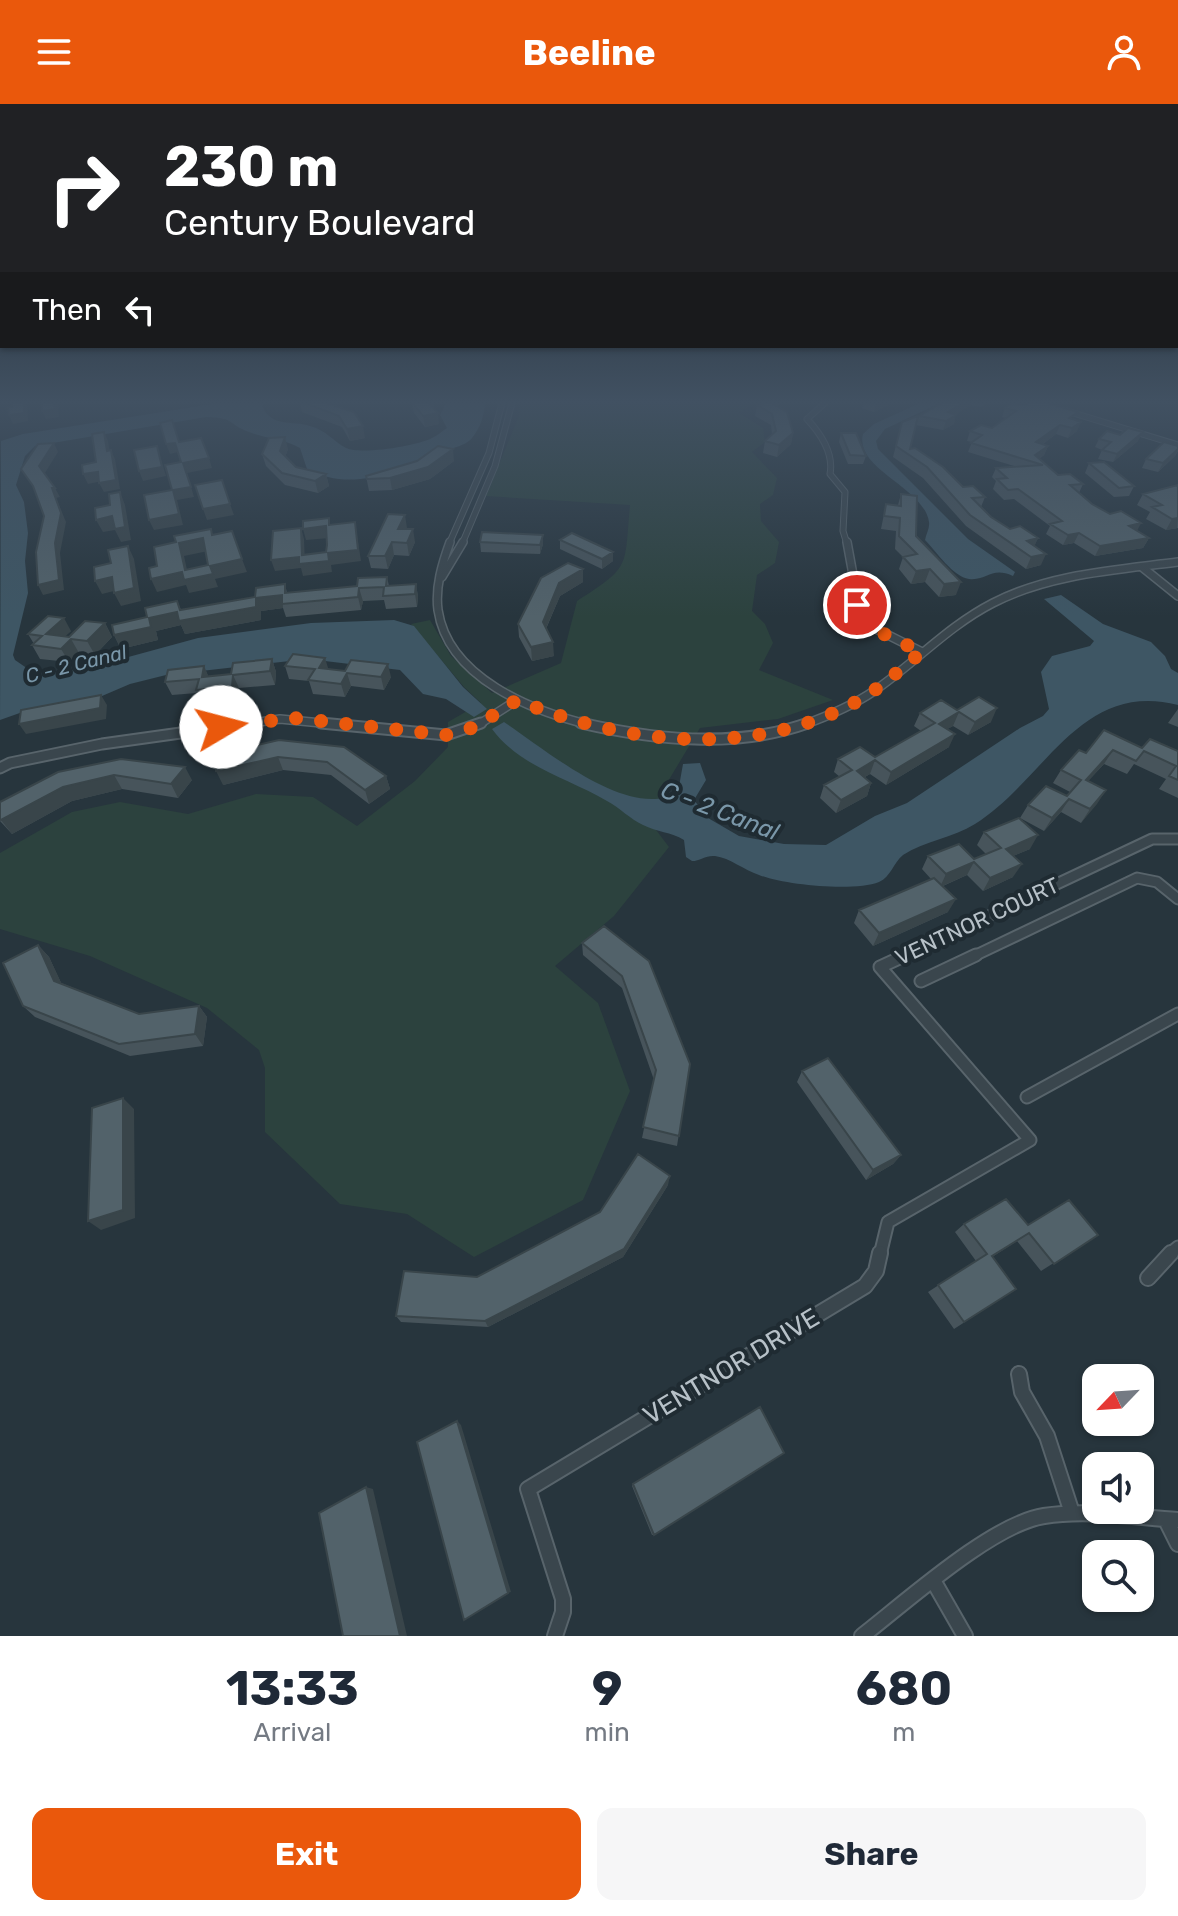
<!DOCTYPE html>
<style>
:root{--surface:#fff;--page:#f6f6f7;--text:#1f2937;--muted:#747a83;--accent:#ea580c}
body{margin:0;font-family:Rubik,sans-serif;background:var(--page);color:var(--text);height:100vh;display:flex;flex-direction:column;font-size:30px;white-space:nowrap}
*{box-sizing:border-box;margin:0}
p{font-size:26px;color:var(--muted)}
.icon{flex:none;width:44px;height:44px;fill:none;stroke:currentColor;stroke-width:2;stroke-linecap:round;stroke-linejoin:round}
.map{position:relative;height:1532px;overflow:hidden}
.panel{display:flex;flex-direction:column;background:var(--surface);flex:1}
.panel>*{flex:none}
.banner{position:absolute;left:0px;top:0px;width:1178px;height:244px;box-shadow:0 2px 6px #0004;background:#202124;color:#fff;overflow:hidden}
.needle{width:52px;rotate:245deg}
.controls{position:absolute;left:1082px;top:1260px;display:grid;gap:16px}
.controls a{display:grid;place-items:center;width:72px;height:72px;border-radius:16px;background:var(--surface);box-shadow:0 2px 6px #0004;font-size:40px}
.pin{position:absolute;display:grid;place-items:center;width:68px;height:68px;color:#fff;margin:-34px;border:4px solid #fff;border-radius:50%;box-shadow:0 2px 8px #0007}
.me{position:absolute;width:88px;margin:-44px;rotate:82deg;stroke-linejoin:round;filter:drop-shadow(0 0 6px #0008)}
.turn{display:flex;align-items:center;gap:28px;height:168px;padding:0 32px;font-size:36px}
.turn .icon{width:104px;height:104px;stroke-width:2.5}
.turn b{display:block;font-size:56px;line-height:68px}
.then{display:flex;align-items:center;height:76px;padding:0 32px;background:#0003;gap:16px;font-size:30px}
.eta{display:flex;justify-content:space-evenly;align-items:center;height:136px;text-align:center}
.eta b{font-size:48px;font-weight:700;line-height:56px}
.cta{display:flex;gap:16px;margin-top:auto;padding:16px 32px}
.cta a{flex:1;height:92px;border-radius:16px;background:var(--accent);color:#fff;font-size:32px;font-weight:700;line-height:92px;text-align:center}
.cta a+a{background:var(--page);color:var(--text)}
header{display:flex;justify-content:space-between;align-items:center;height:104px;padding:0 32px;background:var(--accent);color:#fff;font-size:36px;font-weight:700}
.map>svg:first-child{display:block}
.green{fill:#2c423e}
.water{fill:#3e5664}
.lines{fill:none;stroke-linecap:round;stroke-linejoin:round}
.street-far4-casing{stroke:#58646b;stroke-width:7}
.street-far3-casing{stroke:#58646b;stroke-width:10}
.street-far2-casing{stroke:#58646b;stroke-width:13}
.street-far1-casing{stroke:#58646b;stroke-width:15}
.street-casing{stroke:#58646b;stroke-width:18}
.street-far4{stroke:#3a464d;stroke-width:5}
.street-far3{stroke:#3a464d;stroke-width:7}
.street-far2{stroke:#3a464d;stroke-width:9}
.street-far1{stroke:#3a464d;stroke-width:11}
.street{stroke:#3a464d;stroke-width:14}
.wall{fill:#47545b}
.shaded-wall{fill:#39454a}
.building{fill:#52626a;stroke:#39454a;stroke-width:2;fill-rule:evenodd}
.route{stroke:#ea580c;stroke-width:14;stroke-dasharray:0 25.2}
.labels{text-anchor:middle;stroke-width:8;stroke-linejoin:round;paint-order:stroke}
.far-water-label{font-size:20px;font-style:italic;fill:#7a97a9;stroke:#1f2b32}
.street-label{font-size:22px;fill:#b7c1c8;stroke:#1f2b32}
.water-label{font-size:24px;font-style:italic;fill:#7a97a9;stroke:#1f2b32}
.near-street-label{font-size:26px;fill:#b7c1c8;stroke:#1f2b32}
</style>
<header><svg class="icon" aria-label="menu" viewBox="0 0 24 24"><path d="M4 6h16M4 12h16M4 18h16"/></svg>Beeline<svg class="icon" aria-label="person" viewBox="0 0 24 24"><circle cx="12" cy="8" r="4"/><path d="M4 21q1-7 8-7t8 7"/></svg></header>
<div class="map">
<svg width="1178" height="1532" viewBox="0 0 1178 1532">
<rect width="100%" height="100%" fill="#27353d"/>
<path class="green" d="M520 299H753L739 309 763 324 765 338 752 348 777 374 773 391 760 400 761 417 779 438 775 459 757 471 752 507 765 520 773 539 759 566 833 596 778 615 700 624 667 679 650 718 669 743 614 812 555 862 598 899 630 987 583 1096 474 1153 407 1110 340 1100 265 1028V964L259 946 207 904 90 852 0 825V749L72 708 120 698 188 710 256 690 313 693 357 722 415 677 448 643V618L481 599 464 583 411 520 430 516 451 552 492 589 561 559 577 497C632 462 624 464 630 401L486 392 519 312Z"/>
<path class="water" d="M219 299H266L262 302C272 324 291 316 310 322 326 326 333 337 346 344 361 351 417 342 432 334 437 332 442 327 447 324L440 311 446 299H485C484 311 481 323 472 334 466 342 448 345 439 349 396 367 352 389 307 365L300 344C284 335 266 335 249 328 227 320 237 314 206 313L35 342 25 352 16 381 24 398 28 429 25 457 28 489 13 551 15 556 31 567 48 569 88 564 198 534 311 519 394 516 414 522 463 583 487 605 474 613 446 595 423 590 400 566 308 555 166 571 130 580 102 592 31 605 0 616 1 337 23 330Z
M920 299H940L885 325 876 337 878 345 968 435 1015 468 1013 472C991 462 988 477 969 475 953 473 936 447 925 436 926 430 930 424 929 418 924 383 854 365 863 330L874 320Z
M1061 491 1103 520 1151 538 1165 552 1171 565 1178 569V601C1080 576 1046 675 975 720 953 734 924 737 903 751 893 759 891 773 879 778 854 788 784 781 759 771 744 766 730 754 715 752 706 751 700 757 692 757L686 753 684 736C671 728 657 728 643 721 630 715 620 704 607 697 568 674 520 663 492 625L504 618C544 644 629 718 678 688L683 660 700 659 706 676 694 696 708 714 739 732 784 740 826 741 875 712 907 699 1020 624 1043 612 1049 605 1041 568 1052 552 1090 542 1094 537 1044 495Z"/>
<g class="lines">
<defs>
<path id="street-far4" d="M825 299 807 315C821 330 834 349 830 370L845 388 843 427 847 440
M1067 307 1178 341
M449 440 489 349 502 299
M462 440 495 362 512 299"/>
<path id="street-far3" d="M450 438C442 460 435 483 438 506 448 574 532 607 590 621
M847 438 860 509 874 524 922 548
M1142 463 1178 492
M442 473 463 438
M238 621 280 615 342 621
M478 621 517 596
M803 621C828 612 852 602 874 587 915 559 948 522 993 499 1049 470 1116 466 1178 458"/>
<path id="street-far2" d="M321 619 446 631 481 619
M581 619C654 636 736 645 808 619
M0 664 10 659 102 640 252 619
M902 853 1152 735H1178
M972 853 1137 774 1157 778 1178 795"/>
<path id="street-far1" d="M921 877 976 851
M1027 993 1178 910
M880 1151 888 1118 1030 1036 880 863 906 851
M1168 1151 1178 1143"/>
<path id="street" d="M1148 1174 1171 1149
M1019 1270 1022 1288 1047 1332 1072 1409
M1167 1418 1178 1440
M934 1478 965 1532
M555 1532 563 1508V1495L528 1385 865 1182 876 1167 880 1149
M862 1532C906 1498 992 1420 1044 1412 1087 1405 1134 1413 1178 1416"/>
</defs>
<use href="#street-far4" class="street-far4-casing"/>
<use href="#street-far3" class="street-far3-casing"/>
<use href="#street-far2" class="street-far2-casing"/>
<use href="#street-far1" class="street-far1-casing"/>
<use href="#street" class="street-casing"/>
<use href="#street-far4" class="street-far4"/>
<use href="#street-far3" class="street-far3"/>
<use href="#street-far2" class="street-far2"/>
<use href="#street-far1" class="street-far1"/>
<use href="#street" class="street"/>
</g>
<path class="wall" d="M300 299H326L365 334 350 337 342 323 302 308Z
M412 299H435L433 303 439 320 425 323 414 309Z
M764 299H781L777 302 793 329 791 340 777 353 763 349 765 337 772 330 771 321 755 312 757 301Z
M863 299H892L874 308 862 304Z
M942 299H987L981 303 971 301 955 310 954 320 943 326 916 321 919 312Z
M1005 304 1074 316 1077 327 1068 334 1056 330 1043 340 1048 342 1044 351 1039 355 1058 371 1083 380 1079 389 1092 400 1149 434 1143 444 1095 452 1074 439 1063 441 1046 430 1050 422 1014 395 1004 396 993 385 996 377 992 373 996 364 1014 362 968 348 972 338 967 337 970 327 992 324 1006 314 1002 313Z
M902 318 910 345 963 383 985 393 981 403 991 413 1010 425 1038 434 1034 442 1041 461 1026 465 966 422 923 374 893 353Z
M841 329 866 352 863 360H848L839 338Z
M1099 335 1138 337 1113 358 1098 355 1102 346 1095 343Z
M1178 342V347L1175 352 1158 368 1142 364 1146 355Z
M288 345 285 353 296 363 326 370 329 382 318 389 285 381 266 362 262 350Z
M454 357 430 375 392 386 369 387 366 372Z
M1089 359 1134 382 1129 392 1114 393 1085 369Z
M1178 381V424L1166 426 1146 415 1150 408 1137 401 1143 390Z
M901 390 916 432 956 491 939 493 925 478 911 480 899 465 903 453 895 445 896 427 881 425 886 400 898 401Z
M407 424 406 425 415 438 409 452 394 451 388 465 371 464 368 452Z
M560 436 613 457 602 465 560 445Z
M480 438 543 440 540 450 481 448Z
M583 465V478L560 492 546 525 554 552 532 557 519 533 518 520Z
M387 473 389 482 416 480 418 493 417 503 386 505 384 496 363 497 361 506 286 513 283 504 261 507V516L185 530 181 521 156 527 158 536 121 545 114 531 177 497 181 506 255 493 285 480 287 489 357 482Z
M105 519 112 533 95 551 79 549 69 558 40 555 32 541 34 540 28 530 71 527 65 532 69 533Z
M272 555 276 568 275 581 239 584 237 596 202 600 197 589 172 591 165 578 204 562 208 572 231 570Z
M285 562 329 565 391 573 384 586 351 582 345 593 313 590 309 577 289 575Z
M1178 605V623L1168 619Z
M957 606 991 618 968 631 953 622 947 625 949 643 886 681 870 670 865 673 871 679 867 692 836 709 820 694 824 681 840 673 834 668 838 655 875 653 921 627 914 622 920 609Z
M279 636 386 672 390 685 369 700 331 671 283 666 223 681Z
M1142 644 1178 647V694L1159 685 1166 675 1134 660 1127 670 1104 660 1088 677 1106 686 1081 719 1061 708 1044 727 1020 714 1028 701 1067 692 1070 688 1053 679 1061 666 1086 649Z
M58 668 192 676 178 694 122 685 72 697 12 730 0 717V698Z
M984 728 1030 745 1013 752V773L983 787 967 771 943 782 948 808 873 842 854 819 859 806 931 775 922 765 928 752 974 755 986 750 977 741Z
M604 822 690 960 677 1042 642 1034 654 976 622 884 583 851 582 839Z
M38 841 49 853 61 879 139 910 199 902 207 913 203 942 130 952 35 913 23 902Z
M802 967 901 1051 893 1060 866 1076 797 978Z
M668 1081 623 1153 488 1223 401 1218 396 1212Z
M964 1120 1028 1121 1098 1131 1041 1167 1017 1137 992 1153 1016 1185 954 1225 928 1188 976 1157 955 1128Z
M633 1380 654 1431H652L632 1382Z"/>
<path class="shaded-wall" d="M24 299H29H27L28 317 13 320 9 311Z
M54 299H58L59 313 46 315 42 307Z
M876 299H892L874 308Z
M963 299H971V301L945 317 948 308Z
M438 309 439 320 425 323 423 312Z
M956 311 954 320 943 326 946 317Z
M1081 318 1077 327 1068 334 1072 324Z
M1060 321 1056 330 1033 347 1036 338Z
M363 322 365 334 350 337 347 325Z
M104 328 108 337 111 356 107 347Z
M1143 328 1138 337 1113 358 1117 350Z
M793 329 791 340 777 353 779 341Z
M285 333 288 345 283 359 280 347Z
M54 339 58 348 43 372 39 362Z
M175 339 178 348 170 350 166 340Z
M157 342 166 372 143 377 139 367Z
M1048 342 1044 351 1035 358V351Z
M453 345 454 357 430 375 392 386 390 374Z
M1178 345 1175 352 1158 368 1163 359Z
M111 346 115 355 120 385 104 388 99 379Z
M209 354 212 364 187 369 194 393 177 396 183 421 154 426 149 416 173 386 183 359Z
M98 368 102 377 88 380 83 370Z
M326 370 329 382 318 389 315 377Z
M52 384H55L60 393 56 394 66 418 60 449 64 486 43 491 38 481 55 439Z
M120 388 125 401 131 436 121 438 115 426 103 428 96 416 112 412Z
M230 400 234 411 207 416 203 405Z
M405 411 407 424 401 437 398 425Z
M1178 414 1177 424 1166 426 1172 415Z
M355 418 361 457 331 461 332 468 303 472 301 464 275 467 271 456 299 453 302 451 301 424 304 435 305 460 328 449Z
M1141 419 1136 429 1129 422Z
M326 422 329 434 306 436 303 425Z
M413 425 415 438 409 452 407 439Z
M1079 429 1074 439 1063 441 1068 431Z
M543 431V440L540 450V441Z
M203 434 208 447 184 452 189 475 210 462 242 455 247 468 215 475 218 483 189 489 186 481 157 488 151 475 182 468 185 466 179 439Z
M1038 434 1033 445 1022 448 1027 437Z
M1149 434 1143 444 1095 452 1100 442Z
M392 438 394 451 388 465 385 452Z
M128 442 134 455 141 497 121 502 114 489Z
M613 448V457L602 465V455Z
M1046 450 1041 461 1026 465 1031 453Z
M583 465V478L560 492 543 531V518L559 479Z
M930 465 925 478 911 480 916 467Z
M112 473 118 486 102 490 95 477Z
M961 478 956 491 939 493 944 480Z
M416 480 418 493 417 503 415 490Z
M359 484 363 497 361 506 358 493Z
M282 491 283 504 261 507V516L185 530 181 521 156 527 158 536 121 545 114 531 149 514 180 506 177 497 183 510 256 494Z
M64 514 71 527 54 543 46 530Z
M105 519 112 533 95 551 87 537Z
M71 535 79 549 69 558 61 545Z
M553 538 554 552 532 557 531 543Z
M325 554 329 567 319 564Z
M272 555 276 568 275 581 270 567Z
M388 560 391 573 384 586 381 573Z
M204 562 210 576 208 586 202 573Z
M347 569 351 582 345 593 341 580Z
M233 571 239 584 237 596 232 583Z
M101 591 107 601 106 615 26 630 19 620Z
M997 604 991 618 968 631 975 618Z
M959 608 953 622 934 633 939 620Z
M955 630 949 643 886 681 891 668Z
M1113 646 1104 660 1077 689 1086 676Z
M278 653 283 666 223 681 216 667Z
M875 656 870 670 852 680 857 667Z
M185 663 192 676 178 694 171 680Z
M114 671 122 685 72 697 12 730 1 716 63 683Z
M386 672 390 685 369 700 365 686Z
M871 679 867 692 836 709 841 696Z
M1106 686 1097 700 1081 719 1090 705Z
M1069 695 1061 708 1044 727 1052 714Z
M1038 731 1030 745 998 758 1006 745Z
M974 758 967 771 940 783 946 770Z
M1022 760 1013 773 983 787 990 774Z
M956 795 948 808 873 842 879 829Z
M38 841 49 853 66 889 54 877Z
M199 902 207 913 203 942 195 930Z
M123 994 134 1005 135 1114 101 1126 88 1117Z
M901 1051 893 1060 866 1076 873 1066Z
M670 1072 668 1081 623 1153 488 1223 485 1217Z
M457 1317 461 1321 511 1488 508 1489Z
M366 1383 373 1385 407 1532H400Z"/>
<path class="building" d="M12 299H24V309L9 311 8 303H12Z
M42 299H54L55 305 42 307Z
M305 299H326L354 308 363 322 347 325 339 312Z
M413 299H429L438 309 423 312Z
M765 299H771L787 308 793 329 779 341 765 337 776 327 772 310 757 301Z
M942 299H963L948 308 956 311 946 317 919 312Z
M1013 299 1026 301 1029 299H1048L1078 308 1069 314 1081 318 1072 324 1060 321 1036 338 1048 342 1035 351 1058 371 1070 370 1083 380 1070 381 1092 400 1110 410 1121 407 1141 419 1129 422 1149 434 1100 442 1079 429 1068 431 1050 420 1062 417 1018 385 1008 386 997 375 1007 374 996 364 1043 361 971 339 982 331 970 327 981 321 992 324 1016 307 1005 304Z
M918 312 910 345 915 344 943 363 963 383 973 382 985 393 972 394 991 413 1010 425 1020 422 1038 434 1027 437 1046 450 1031 453 970 411 927 363 896 342 902 318Z
M172 316 179 338 201 334 209 354 183 359 191 383 173 386 179 410 149 416 144 391 172 386 165 361 181 358 175 339 166 340 160 319Z
M1128 324 1143 328 1117 350 1102 346 1111 338 1099 335 1107 327 1120 331Z
M104 328 107 347 111 346 116 376 99 379 98 368 83 370 82 361 96 358 92 330Z
M841 329H856L866 352 850 351Z
M285 333 280 347 296 363 326 370 315 377 282 369 262 350 269 334Z
M1164 338 1178 342V345L1163 359 1146 355Z
M54 339 39 362 55 384H52L61 409 55 439 59 476 38 481 36 448 44 412 33 382 21 365 38 340Z
M157 342 162 363 139 367 134 346Z
M438 342 453 345 428 363 390 374 367 375 366 372 417 357Z
M1104 358 1134 382 1119 384 1089 359Z
M222 376 230 400 203 405 195 381Z
M1178 381V414L1172 415 1152 403 1162 401 1143 390Z
M120 388 125 423 115 425 112 412 96 416 95 404 110 401 109 390Z
M901 390 917 392 916 432 961 478 944 480 930 465 916 467 903 453 917 450 899 432 900 414 884 412 886 400 901 402Z
M388 410 405 411 398 425H413L407 439 392 438 385 452H368Z
M329 414V421L355 418 358 446 328 449 329 457 299 460V453L271 456 273 427 301 424 302 451 326 448 327 441 326 422 303 425V417Z
M211 425 212 431 232 427 242 455 210 462 213 470 184 476 182 468 151 475 149 464 157 462 154 443 176 438 174 432ZM203 434 208 461 185 466 179 439Z
M482 428 543 431 540 441 480 438Z
M572 429 613 448 602 455 560 436Z
M128 442 134 484 114 489 112 473 95 477 94 463 111 459 108 446Z
M568 459 583 465 559 479 543 518 553 538 531 543 518 520 541 474Z
M387 473 386 482 416 480 415 490 383 492 384 483 359 484 358 493 282 500V491L256 494V503L179 517 177 508 149 514 151 523 114 531 112 521 147 513 145 504 177 497 180 506 255 493 256 484 285 480V489L357 482 358 474Z
M48 512 64 514 46 530 69 533 85 517 105 519 87 537 71 535 61 545 32 541 42 532 28 530Z
M293 550 325 554 319 564 345 567 351 556 388 560 381 573 347 569 341 580 308 576 315 565 285 562Z
M272 555 270 567 233 571 232 583 196 586 199 575 165 578 168 566 204 562 202 573 231 570 233 559Z
M101 591 100 604 19 620 21 606Z
M979 593 997 604 975 618 959 608 939 620 955 630 891 668 875 656 857 667 871 679 841 696 824 681 852 666 838 655 860 643 875 653 935 619 920 609 941 596 957 606Z
M1104 626 1142 644 1150 635 1178 647V676L1169 672 1176 662 1144 647 1136 657 1113 646 1086 676 1106 686 1090 705 1069 695 1052 714 1028 701 1046 682 1067 692 1081 676 1061 666 1079 646 1086 649Z
M279 636 344 643 386 672 365 686 327 658 278 653 216 667 214 651Z
M121 655 185 663 171 680 114 671 63 683 1 716 0 715V698L58 668Z
M1019 714 1038 731 1006 745 1022 760 990 774 974 758 946 770 928 752 959 740 974 755 1001 744 984 728Z
M934 774 956 795 879 829 859 806Z
M604 822 649 857 690 960 679 1032 643 1023 656 966 622 872 582 839Z
M38 841 54 877 139 910 199 902 195 930 119 940 23 902 3 859Z
M828 954 901 1051 873 1066 802 967Z
M123 994V1106L88 1117 92 1004Z
M638 1050 670 1072 624 1145 485 1217 396 1212 404 1167 477 1173 600 1108Z
M1006 1095 1028 1121 1069 1096 1098 1131 1054 1160 1029 1129 992 1152 1016 1185 964 1218 938 1181 987 1150 964 1120Z
M760 1303 784 1349 654 1431 633 1380Z
M457 1317 508 1489 464 1516 417 1338Z
M366 1383 400 1532H343L319 1409Z"/>
<linearGradient id="sky" x2="0" y2="1"><stop stop-color="#151d22"/><stop offset="0.58" stop-color="#415162"/><stop offset="1" stop-color="#415162" stop-opacity="0"/></linearGradient>
<rect width="1178" height="513" fill="url(#sky)"/>
<g class="lines">
<path class="route" d="M221 623 293 614 446 631 475 623 517 596C623 640 749 655 854 599 879 586 900 565 922 548 898 536 867 528 857 501"/>
</g>
<g class="labels">
<g class="far-water-label">
<text transform="translate(76 560) rotate(-14)" y="7">C - 2 Canal</text>
</g>
<g class="street-label">
<text transform="translate(977 817) rotate(-25)" y="8">VENTNOR COURT</text>
</g>
<g class="water-label">
<text transform="translate(720 707) rotate(21)" y="8">C - 2 Canal</text>
</g>
<g class="near-street-label">
<text transform="translate(731 1262) rotate(-31)" y="9">VENTNOR DRIVE</text>
</g>
</g>
</svg>
<div class="controls">
<a><svg class="needle" viewBox="-14 -14 28 28"><path d="M0-13l5 13h-10z" fill="#e53935"/><path d="M0 13l5-13h-10z" fill="#747a83"/></svg></a>
<a><svg class="icon" aria-label="sound" viewBox="0 0 24 24"><path d="M4 9h4l5-4v14l-5-4H4zM17 9q2 3 0 6"/></svg></a>
<a><svg class="icon" aria-label="search" viewBox="0 0 24 24"><circle cx="10" cy="10" r="6"/><path d="M15 15l6 6"/></svg></a>
</div>
<div class="pin" style="left:857px;top:501px;background:#d93025"><svg class="icon" aria-label="arrive" viewBox="0 0 24 24"><path d="M6 21V4h12l-3 4 3 4H6"/></svg></div>
<svg class="me" style="left:221px;top:623px" viewBox="-20 -20 40 40"><circle r="19" fill="#fff"/><path d="M0-13L10 11 0 6-10 11z" fill="#ea580c"/></svg>
<div class="banner">
<div class="turn"><svg class="icon" aria-label="right" viewBox="0 0 24 24"><path d="M7 20v-9h11M14 6l5 5-5 5"/></svg><div><b>230 m</b>Century Boulevard</div></div>
<div class="then">Then<svg class="icon" aria-label="left" viewBox="0 0 24 24"><path d="M17 20v-9H6M10 6l-5 5 5 5"/></svg></div>
</div>
</div>
<section class="panel">
<div class="eta">
<div><b>13:33</b><p>Arrival</p></div>
<div><b>9</b><p>min</p></div>
<div><b>680</b><p>m</p></div>
</div>
<div class="cta"><a>Exit</a><a>Share</a></div>
</section>
